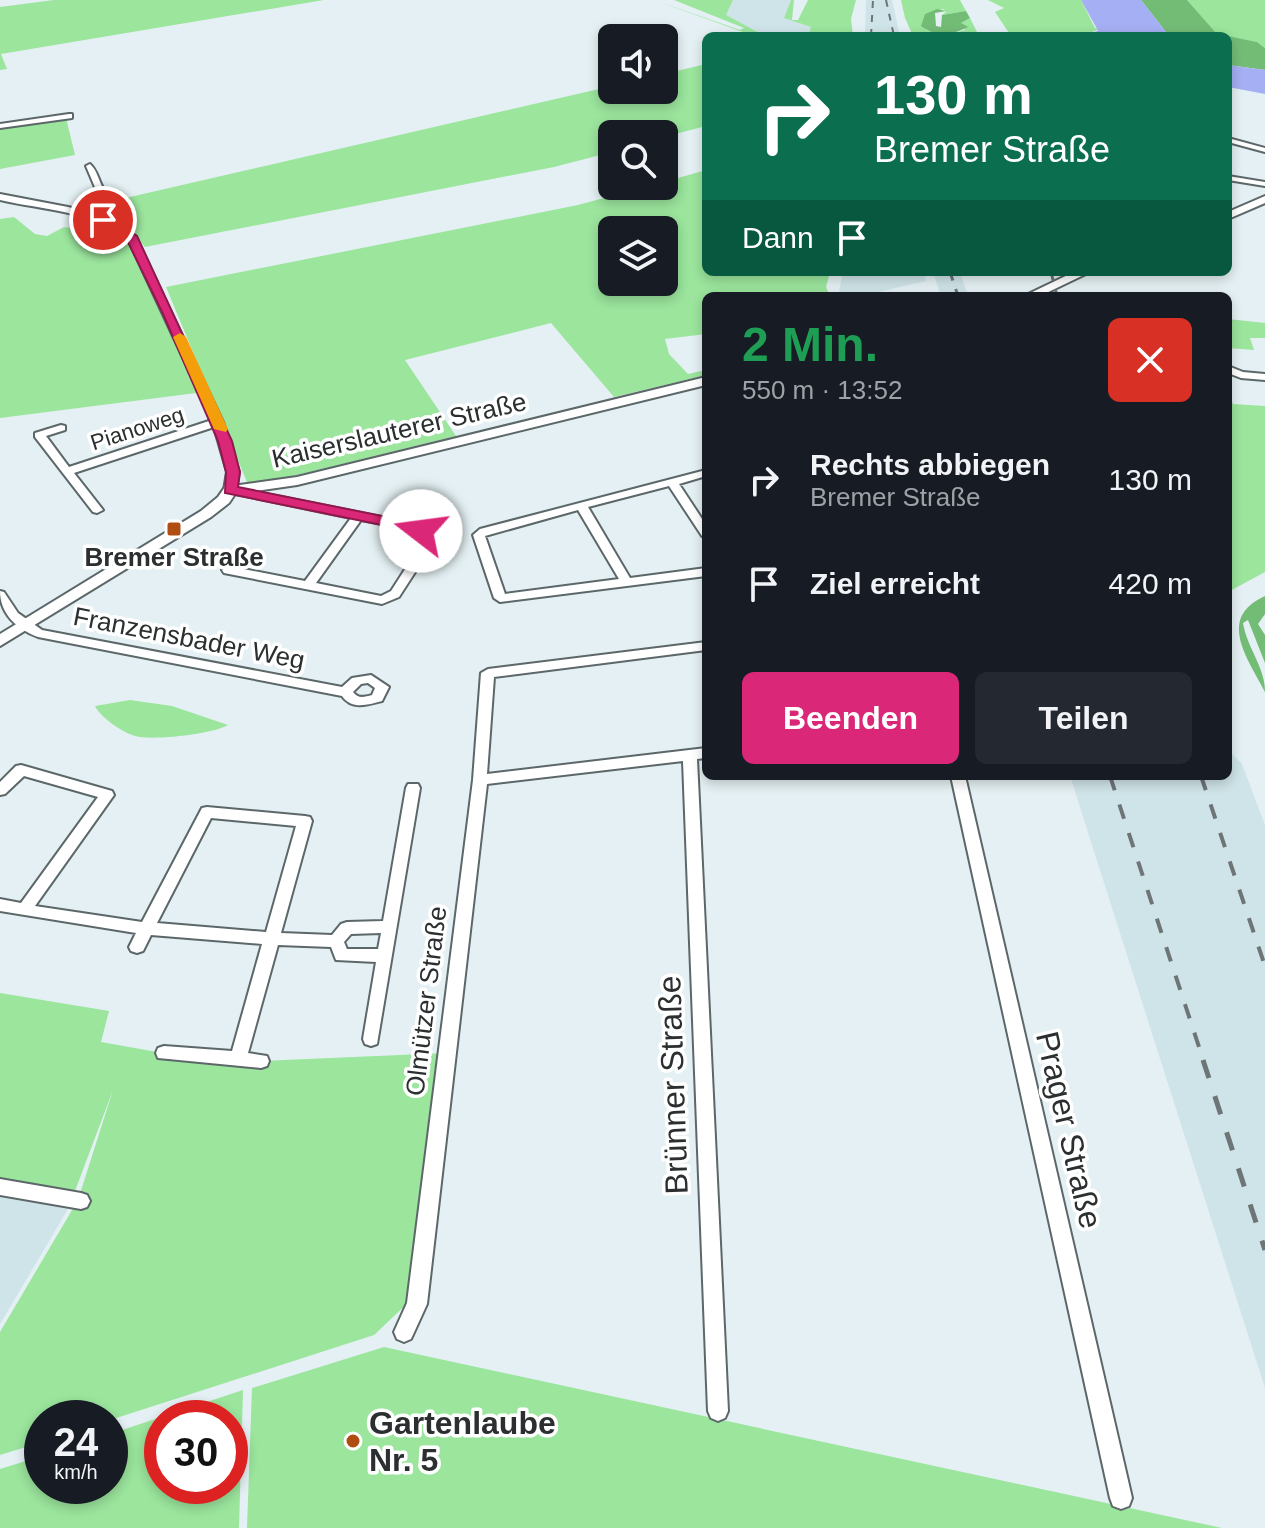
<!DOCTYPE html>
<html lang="de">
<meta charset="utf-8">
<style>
:root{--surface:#171b24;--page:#242831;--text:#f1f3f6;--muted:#9ea1a6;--accent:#db2777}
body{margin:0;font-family:Helvetica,sans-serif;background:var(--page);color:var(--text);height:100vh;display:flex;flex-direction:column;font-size:30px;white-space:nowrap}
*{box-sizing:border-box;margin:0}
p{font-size:26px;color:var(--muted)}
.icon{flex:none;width:44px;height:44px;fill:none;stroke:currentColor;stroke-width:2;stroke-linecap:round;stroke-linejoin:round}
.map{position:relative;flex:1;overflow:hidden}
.drawer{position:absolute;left:702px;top:292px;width:530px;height:488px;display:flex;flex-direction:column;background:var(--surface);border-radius:12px;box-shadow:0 4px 12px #0003}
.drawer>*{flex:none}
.top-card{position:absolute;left:702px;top:32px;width:530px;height:244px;border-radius:12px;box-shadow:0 4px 12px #0003;background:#0b6e4f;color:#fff;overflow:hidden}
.tools{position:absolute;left:598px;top:24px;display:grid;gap:16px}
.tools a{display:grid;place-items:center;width:80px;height:80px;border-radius:12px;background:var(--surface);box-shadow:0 4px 12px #0003;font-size:40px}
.speed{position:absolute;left:24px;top:1400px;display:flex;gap:16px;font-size:40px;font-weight:700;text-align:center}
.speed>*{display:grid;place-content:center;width:104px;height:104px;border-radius:50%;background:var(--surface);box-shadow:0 4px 12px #0003;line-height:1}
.speed small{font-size:20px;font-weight:400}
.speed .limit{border:12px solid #d22;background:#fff;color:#111}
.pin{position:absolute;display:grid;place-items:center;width:68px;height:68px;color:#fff;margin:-34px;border:4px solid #fff;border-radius:50%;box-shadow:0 2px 8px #0007}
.me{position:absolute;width:88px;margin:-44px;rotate:285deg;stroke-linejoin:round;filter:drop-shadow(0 0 6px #0008)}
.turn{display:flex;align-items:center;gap:28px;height:168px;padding:0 40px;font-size:36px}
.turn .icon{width:104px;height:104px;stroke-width:2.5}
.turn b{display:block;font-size:56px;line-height:68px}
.then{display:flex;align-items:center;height:76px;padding:0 40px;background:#0003;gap:16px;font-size:30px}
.round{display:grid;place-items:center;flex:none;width:84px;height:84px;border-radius:12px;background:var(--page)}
.head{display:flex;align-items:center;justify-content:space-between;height:136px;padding:0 40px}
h1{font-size:48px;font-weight:700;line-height:60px;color:#1e9e55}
.button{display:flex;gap:16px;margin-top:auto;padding:16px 40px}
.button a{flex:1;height:92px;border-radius:12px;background:var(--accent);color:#fff;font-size:32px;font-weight:700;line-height:92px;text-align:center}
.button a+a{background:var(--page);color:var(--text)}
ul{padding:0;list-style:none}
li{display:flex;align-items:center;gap:24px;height:104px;padding:0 40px}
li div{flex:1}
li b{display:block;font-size:30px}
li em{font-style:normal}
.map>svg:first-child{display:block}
.built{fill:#cfe4e8}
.green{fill:#9be59d;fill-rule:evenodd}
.forest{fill:#73bc76}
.water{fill:#a5aff3}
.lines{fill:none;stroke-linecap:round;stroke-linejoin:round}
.stream{stroke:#a5aff3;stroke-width:2}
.minor-casing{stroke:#5c6769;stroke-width:4}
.tertiary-casing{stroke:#5c6769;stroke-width:4}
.minor{fill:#fff;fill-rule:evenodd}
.tertiary{fill:#fff;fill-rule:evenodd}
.rail-far3{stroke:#6e7576;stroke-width:2;stroke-dasharray:7 7;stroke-linecap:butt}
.rail-far2{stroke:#6e7576;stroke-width:3;stroke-dasharray:9 9;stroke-linecap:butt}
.rail-far1{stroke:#6e7576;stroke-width:4;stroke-dasharray:15 15;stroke-linecap:butt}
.rail{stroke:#6e7576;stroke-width:5;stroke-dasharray:19 19;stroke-linecap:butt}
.route{fill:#db2777;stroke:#8e194d;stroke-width:2}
.slow{fill:#f59e0b}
.poi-dot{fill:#b04d12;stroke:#fff;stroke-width:3}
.labels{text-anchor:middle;stroke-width:7;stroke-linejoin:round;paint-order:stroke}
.far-street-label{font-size:22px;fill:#2b2f30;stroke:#fff}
.street-label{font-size:26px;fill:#2b2f30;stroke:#fff}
.poi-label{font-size:26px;font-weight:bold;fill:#2b2f30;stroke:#fff}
.near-street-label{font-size:32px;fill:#2b2f30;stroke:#fff}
.near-poi-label{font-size:32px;font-weight:bold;fill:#2b2f30;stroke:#fff;text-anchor:start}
</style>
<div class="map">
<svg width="1265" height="1528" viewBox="0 0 1265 1528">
<rect width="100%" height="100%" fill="#e4f0f3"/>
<path class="built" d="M733 0H791L784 18 812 27 809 36H765L744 27 725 15Z
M866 0H892L900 36H865Z
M843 272H924L926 281 861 296H844L839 291Z
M933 272H960L968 296H941Z
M1228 750 1242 764 1265 825V1388L1070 776H1228Z
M0 1193 68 1209 0 1324Z"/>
<path class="green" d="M54 0H324L1 54 7 69 0 70V7Z
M654 0 740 30 744 28 674 0H733L726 15 765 36H754Z
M791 0H794L792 20H798L808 0H856L851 19 853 36H808L811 27 784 18Z
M901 0H960L966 11 942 15 946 12 943 9 925 14 926 30 947 35 965 30 961 23 970 18 979 36H913L905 18Z
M988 0H1081L1095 28 1099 29 1083 36H1011L995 12 1004 8Z
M1187 0H1265V48L1257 42 1216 34Z
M706 64V126L664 137V134H612V152L554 167 145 247 127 226 112 219 120 208 117 200 612 86V90H664V74Z
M66 118 75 155 0 169V128Z
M706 170V272H830L826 287 830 296H706V334L665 339 669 354 688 374 706 370V375L614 397 551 323 405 360 456 436 249 487 166 287 578 205 648 186H664V182ZM612 230H664V282H612Z
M14 217 35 234 47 236 64 227 77 229 103 220 131 236 204 392 0 418V219Z
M1228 319 1265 323V338H1250L1254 350 1228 348Z
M1228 391 1233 404 1265 406V572L1228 592Z
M130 700 172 706 228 725C213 734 153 741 135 736 122 732 100 717 95 706Z
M0 993 109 1011 101 1042 163 1053 261 1061 446 1053 411 1300 374 1335 110 1420 42 1418V1442L0 1455V1332L78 1200 113 1090 75 1191 0 1183Z
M384 1347 1222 1528H247L252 1388Z
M243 1390 239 1528H0V1469L42 1456V1486H110V1434ZM162 1418H230V1486H162Z"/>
<path class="forest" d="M1141 0H1187L1216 33 1228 36H1169Z
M937 9 946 11 935 13 936 26 941 27 942 15 966 11 970 18 961 23 968 27C952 35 938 38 921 26L925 14Z
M1228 36 1257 42 1265 48V70L1228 65Z
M1265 596V614L1258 624 1265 635V663L1248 620 1243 623C1247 648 1265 667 1265 692 1248 659 1216 618 1265 596Z"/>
<path class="water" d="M1081 0H1141L1169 36H1101Z
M1228 65 1265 70V94L1228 87Z"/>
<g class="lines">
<path class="stream" d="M1086 36 1103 30"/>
<defs>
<path id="minor" d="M69 114H72V118L0 128V124Z
M1228 138 1265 148V152L1228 142Z
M90 164C97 170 98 179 103 188 111 199 115 194 119 210L109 219 135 236 223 422 239 472 236 488 411 523 425 529 432 546 399 597 382 604 224 573 222 570 228 566 305 581 351 518 226 492 224 490 227 472 214 427 74 473 103 510 97 513 93 512 35 437V433L61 425 65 426V430L46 436 69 467 212 420 127 237C90 211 44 210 0 200V194L68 207 102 216 111 209 108 200 97 192 86 166ZM361 520 408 529 416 533 420 546 391 591 381 596 316 583Z
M1228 176 1265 182V186L1228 180Z
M1228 366 1243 372 1265 374V380L1241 378 1228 373Z
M706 470V476L679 484 706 525V538L702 536 669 486 588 507 630 578 706 568V576L500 602 494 598 473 535 480 529ZM578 510 619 579 505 594 485 536Z
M0 591 4 592 18 613 42 630 342 687 352 678 371 675 389 687 382 701C367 705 352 710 342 696L38 637C17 629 0 614 0 591ZM368 683 375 688 372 695C364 697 358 699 353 692L361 684Z
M706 642V650L494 677 487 774 706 748V758L697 759 728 1411 725 1418 718 1421 711 1418 708 1411 683 761 487 784 427 1304 411 1339 404 1342 397 1339 394 1332 407 1303 473 780 481 673 488 669Z
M21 765 112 791 114 795 35 906 142 922 202 808 207 807 305 816 310 817 312 821 281 933 332 935 341 924 347 922 383 921 406 788 408 784H418L420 788 377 1044 371 1046 365 1044 363 1039 376 962 336 960 331 947 278 945 248 1053 267 1056 269 1061 267 1066 261 1068 158 1058 156 1053 158 1048 164 1046 232 1051 262 944 151 935 143 951 137 953 131 951 129 947 136 933 0 911V899L21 903 98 797 24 776 5 794 0 795V782L16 766ZM211 818 296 826 266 932 157 923ZM381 933 378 949H347L344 942 351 934Z
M951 776H965L1132 1498 1129 1506 1121 1509 1113 1506 1110 1498Z
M0 1179 81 1193 87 1195 90 1201 87 1207 81 1209 0 1195Z"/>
<path id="tertiary" d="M1265 196V203L1228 219V212Z
M1074 272H1090L1040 296H1024Z
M706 377V385L297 485 235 494 229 503 211 517 0 646V634L201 511 218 497 225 487 297 477Z"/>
</defs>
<use href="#minor" class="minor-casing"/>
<use href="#tertiary" class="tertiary-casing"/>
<use href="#minor" class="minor"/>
<use href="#tertiary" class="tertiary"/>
<path class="rail-far3" d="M886 0 894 36
M871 36 873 0"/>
<path class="rail-far2" d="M950 272 958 296
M1051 272 1057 296"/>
<path class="rail-far1" d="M1110 776 1204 1062
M1201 776 1265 966"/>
<path class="rail" d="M1203 1060 1265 1250"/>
</g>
<path class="route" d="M99 218H107L137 236 232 441 240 472 238 487 417 523 426 528V534L225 493 226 472 218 441 163 314 126 238 99 222Z"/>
<path class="slow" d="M180 333 186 337 228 429 226 432 214 429 173 337Z"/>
<g class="poi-dot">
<rect x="166" y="521" width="16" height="16" rx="4"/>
<circle cx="353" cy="1441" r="8"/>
</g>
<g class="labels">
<g class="far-street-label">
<text transform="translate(137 428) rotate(-18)" y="8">Pianoweg</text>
</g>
<g class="street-label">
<text transform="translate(399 430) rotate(-13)" y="9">Kaiserslauterer Straße</text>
<text transform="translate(189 638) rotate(11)" y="9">Franzensbader Weg</text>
<text transform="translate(426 1001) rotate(-83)" y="9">Olmützer Straße</text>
</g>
<g class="poi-label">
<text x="174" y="566">Bremer Straße</text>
</g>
<g class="near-street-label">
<text transform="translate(673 1085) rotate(-92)" y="11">Brünner Straße</text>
<text transform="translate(1069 1130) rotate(77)" y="11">Prager Straße</text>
</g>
<g class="near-poi-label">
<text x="369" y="1434">Gartenlaube<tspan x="369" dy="37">Nr. 5</tspan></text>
</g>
</g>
</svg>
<div class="tools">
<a><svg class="icon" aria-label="sound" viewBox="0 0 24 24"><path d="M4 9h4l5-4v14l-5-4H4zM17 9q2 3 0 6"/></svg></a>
<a><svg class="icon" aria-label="search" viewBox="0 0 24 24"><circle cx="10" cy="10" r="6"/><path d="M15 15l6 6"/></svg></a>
<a><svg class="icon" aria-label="layers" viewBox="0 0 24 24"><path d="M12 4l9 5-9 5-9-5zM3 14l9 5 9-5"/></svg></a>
</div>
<div class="speed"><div>24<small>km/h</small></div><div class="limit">30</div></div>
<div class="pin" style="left:103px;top:220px;background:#d93025"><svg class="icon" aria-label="arrive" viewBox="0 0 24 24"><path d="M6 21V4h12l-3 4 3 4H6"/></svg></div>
<svg class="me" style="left:421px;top:531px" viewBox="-20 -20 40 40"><circle r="19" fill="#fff"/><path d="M0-13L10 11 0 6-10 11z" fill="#db2777"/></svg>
<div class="top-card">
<div class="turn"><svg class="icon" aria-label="right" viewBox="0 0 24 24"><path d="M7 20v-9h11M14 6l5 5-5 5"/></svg><div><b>130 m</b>Bremer Straße</div></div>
<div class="then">Dann<svg class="icon" aria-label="arrive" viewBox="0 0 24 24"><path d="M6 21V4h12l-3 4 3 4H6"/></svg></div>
</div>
<section class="drawer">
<div class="head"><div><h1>2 Min.</h1><p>550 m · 13:52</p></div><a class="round" style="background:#d93025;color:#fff"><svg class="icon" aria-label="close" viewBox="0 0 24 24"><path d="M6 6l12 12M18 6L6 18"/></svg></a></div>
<ul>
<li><svg class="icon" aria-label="right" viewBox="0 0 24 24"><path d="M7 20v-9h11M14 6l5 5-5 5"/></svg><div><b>Rechts abbiegen</b><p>Bremer Straße</p></div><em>130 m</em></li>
<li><svg class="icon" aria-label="arrive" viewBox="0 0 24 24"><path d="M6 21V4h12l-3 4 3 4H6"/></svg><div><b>Ziel erreicht</b></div><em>420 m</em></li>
</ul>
<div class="button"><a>Beenden</a><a>Teilen</a></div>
</section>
</div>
